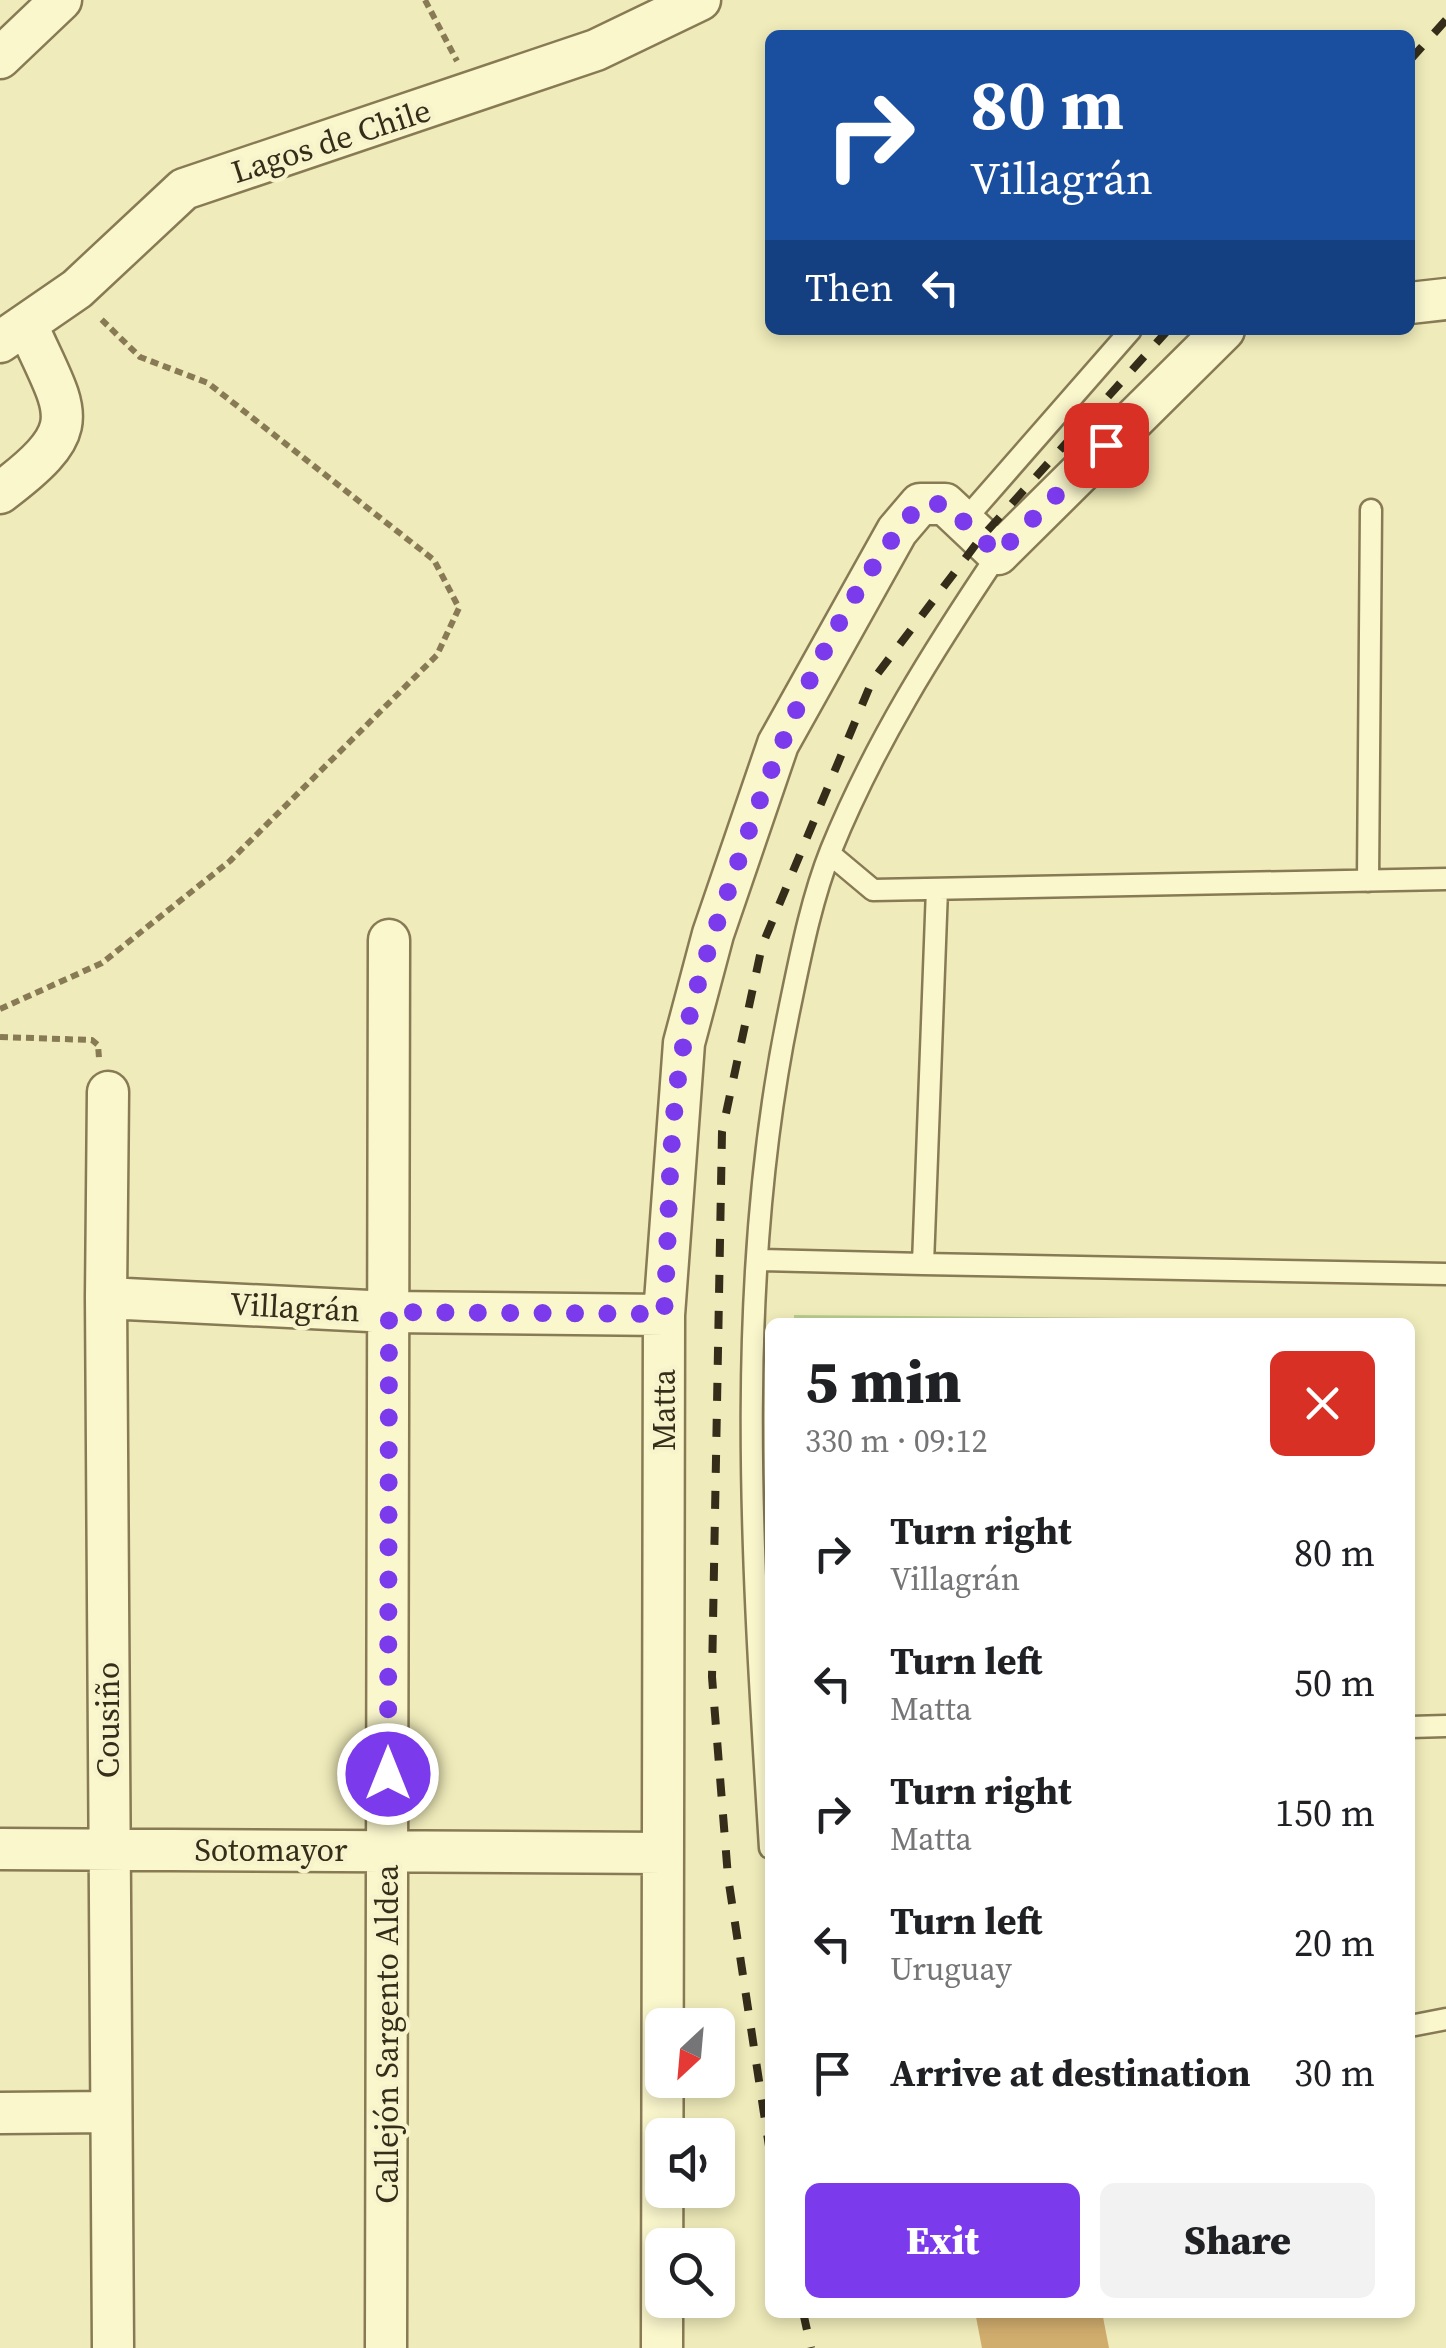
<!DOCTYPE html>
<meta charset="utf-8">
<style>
:root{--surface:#fff;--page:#f2f2f2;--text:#202124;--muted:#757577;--accent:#7c3aed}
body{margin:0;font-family:"Source Serif 4",serif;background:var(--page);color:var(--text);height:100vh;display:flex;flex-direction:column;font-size:38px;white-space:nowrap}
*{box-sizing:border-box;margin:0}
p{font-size:32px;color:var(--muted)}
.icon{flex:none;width:55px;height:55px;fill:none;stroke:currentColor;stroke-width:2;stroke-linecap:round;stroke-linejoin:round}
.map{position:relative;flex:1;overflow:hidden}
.panel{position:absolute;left:765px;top:1318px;width:650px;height:1000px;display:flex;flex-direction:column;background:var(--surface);border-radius:15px;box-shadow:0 5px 15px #0003}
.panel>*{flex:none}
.top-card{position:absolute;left:765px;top:30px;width:650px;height:305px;border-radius:15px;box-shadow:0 5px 15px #0003;background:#1a4fa0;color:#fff;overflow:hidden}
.needle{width:65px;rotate:206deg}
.buttons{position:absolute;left:645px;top:2008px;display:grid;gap:20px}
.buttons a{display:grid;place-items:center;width:90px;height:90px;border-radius:15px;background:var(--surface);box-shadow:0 5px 15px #0003;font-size:50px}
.pin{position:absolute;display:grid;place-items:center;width:85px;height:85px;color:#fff;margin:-42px;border-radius:20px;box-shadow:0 5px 15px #0006}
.me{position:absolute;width:110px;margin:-55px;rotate:0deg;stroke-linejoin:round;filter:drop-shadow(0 0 8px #0008)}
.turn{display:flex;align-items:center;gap:35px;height:210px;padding:0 40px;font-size:45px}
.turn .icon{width:130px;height:130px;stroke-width:2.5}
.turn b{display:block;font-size:70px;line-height:85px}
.then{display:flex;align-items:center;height:95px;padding:0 40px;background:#0003;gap:20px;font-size:38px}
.round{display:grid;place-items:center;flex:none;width:105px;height:105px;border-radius:15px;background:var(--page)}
.headline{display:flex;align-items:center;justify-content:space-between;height:170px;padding:0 40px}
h1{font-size:60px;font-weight:800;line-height:75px}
.primary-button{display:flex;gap:20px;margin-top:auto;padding:20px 40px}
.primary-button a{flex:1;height:115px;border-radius:15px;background:var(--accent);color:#fff;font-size:40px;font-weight:800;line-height:115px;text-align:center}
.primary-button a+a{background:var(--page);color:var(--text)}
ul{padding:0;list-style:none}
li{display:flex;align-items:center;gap:30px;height:130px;padding:0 40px}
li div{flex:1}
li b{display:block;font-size:38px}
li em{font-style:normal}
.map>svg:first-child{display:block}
.green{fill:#b8cd8e}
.building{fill:#d0ac6d}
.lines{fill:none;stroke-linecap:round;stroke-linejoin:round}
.service-casing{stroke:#877a54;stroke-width:25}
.minor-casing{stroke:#877a54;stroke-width:45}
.path{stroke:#877a54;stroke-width:6;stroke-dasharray:8 5;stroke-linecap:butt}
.service{stroke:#faf7cd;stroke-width:20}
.minor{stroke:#faf7cd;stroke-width:40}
.rail{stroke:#352d1a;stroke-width:8;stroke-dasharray:18 18;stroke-linecap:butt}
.route{stroke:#7c3aed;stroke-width:18;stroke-dasharray:0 32.4}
.labels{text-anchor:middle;stroke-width:9;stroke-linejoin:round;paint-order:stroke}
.street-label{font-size:32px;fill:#352d1a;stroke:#f7f3ca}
</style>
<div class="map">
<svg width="1446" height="2348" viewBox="0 0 1446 2348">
<rect width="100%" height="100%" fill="#efebba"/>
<path class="green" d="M794 1315 1134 1318V1322H794Z"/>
<path class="building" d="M975 2312H1102L1109 2348H982Z"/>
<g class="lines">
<defs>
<path id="service" d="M963 522 1131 330
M830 854 873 890 1446 879
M1368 881 1371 510
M937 889 923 1264 1446 1274
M758 1260 923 1264
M1410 1727 1446 1726
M770 1848C753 1571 732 1285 789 1011 800 958 811 900 831 850 874 744 934 649 998 554
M1410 2026 1446 2019"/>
<path id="minor" d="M0 58 61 0
M1410 303 1446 299
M0 342 77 289 184 189 596 50 700 0
M0 493C89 426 67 415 27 325
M108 1092 106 1298 113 2348
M106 1298 389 1312 664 1315
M0 1849 663 1853
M0 2113 111 2112
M386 2348 389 940
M662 2348 664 1315 684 1043 713 934 778 744 897 531 920 504H945L998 554 1224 330"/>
</defs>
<use href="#service" class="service-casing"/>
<use href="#minor" class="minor-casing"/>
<path class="path" d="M425 0 457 61
M0 1009 102 963 230 861 437 655 459 608 434 560 208 383 140 357 101 319
M0 1037 92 1040 98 1045 99 1058"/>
<use href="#service" class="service"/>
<use href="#minor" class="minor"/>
<path class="rail" d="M1410 60 1446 20
M770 2153 728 1877 712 1677 722 1132 762 946 872 681 980 539 1168 330
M803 2312 811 2348"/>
</g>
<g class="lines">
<path class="route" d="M388 1774 389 1312 664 1314C670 1225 667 1130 684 1042 695 985 715 929 734 874 777 746 831 609 920 504H945L998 554 1106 445"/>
</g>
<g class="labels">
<g class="street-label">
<text transform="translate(331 141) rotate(-18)" y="11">Lagos de Chile</text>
<text transform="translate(295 1307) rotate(3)" y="11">Villagrán</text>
<text transform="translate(664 1410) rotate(-90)" y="11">Matta</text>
<text transform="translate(108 1720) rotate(-90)" y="11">Cousiño</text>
<text x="271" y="1861">Sotomayor</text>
<text transform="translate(387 2034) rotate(-90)" y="11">Callejón Sargento Aldea</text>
</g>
</g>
</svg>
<div class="buttons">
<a><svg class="needle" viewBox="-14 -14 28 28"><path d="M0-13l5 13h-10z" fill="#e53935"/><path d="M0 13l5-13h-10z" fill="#757577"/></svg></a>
<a><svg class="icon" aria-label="sound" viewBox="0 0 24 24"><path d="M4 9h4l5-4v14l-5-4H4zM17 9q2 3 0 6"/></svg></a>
<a><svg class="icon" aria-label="search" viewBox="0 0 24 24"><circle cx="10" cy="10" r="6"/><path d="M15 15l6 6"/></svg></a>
</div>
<div class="pin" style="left:1106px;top:445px;background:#d93025"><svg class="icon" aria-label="arrive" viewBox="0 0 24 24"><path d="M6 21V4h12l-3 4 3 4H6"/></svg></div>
<svg class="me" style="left:388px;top:1774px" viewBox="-20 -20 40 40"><circle r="17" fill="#7c3aed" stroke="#fff" stroke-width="3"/><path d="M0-11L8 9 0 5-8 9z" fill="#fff"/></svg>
<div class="top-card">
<div class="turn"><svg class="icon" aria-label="right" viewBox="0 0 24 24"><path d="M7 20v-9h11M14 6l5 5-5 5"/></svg><div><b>80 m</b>Villagrán</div></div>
<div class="then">Then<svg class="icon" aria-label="left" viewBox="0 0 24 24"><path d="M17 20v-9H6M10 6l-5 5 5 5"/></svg></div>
</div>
<section class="panel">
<div class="headline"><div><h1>5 min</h1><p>330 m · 09:12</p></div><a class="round" style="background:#d93025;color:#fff"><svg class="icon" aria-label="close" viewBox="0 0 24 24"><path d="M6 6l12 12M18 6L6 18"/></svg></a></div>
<ul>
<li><svg class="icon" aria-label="right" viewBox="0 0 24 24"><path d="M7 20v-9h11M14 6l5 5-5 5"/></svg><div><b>Turn right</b><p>Villagrán</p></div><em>80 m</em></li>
<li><svg class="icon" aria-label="left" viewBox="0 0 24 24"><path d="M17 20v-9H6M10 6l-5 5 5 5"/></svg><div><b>Turn left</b><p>Matta</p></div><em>50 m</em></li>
<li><svg class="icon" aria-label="right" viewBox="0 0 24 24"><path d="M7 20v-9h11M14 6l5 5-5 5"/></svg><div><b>Turn right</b><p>Matta</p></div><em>150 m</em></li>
<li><svg class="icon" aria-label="left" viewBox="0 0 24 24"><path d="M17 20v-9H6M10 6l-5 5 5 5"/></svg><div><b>Turn left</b><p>Uruguay</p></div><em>20 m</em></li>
<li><svg class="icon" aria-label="arrive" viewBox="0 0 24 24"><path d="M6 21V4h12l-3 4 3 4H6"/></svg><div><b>Arrive at destination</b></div><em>30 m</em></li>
</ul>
<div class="primary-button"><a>Exit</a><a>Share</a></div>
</section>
</div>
